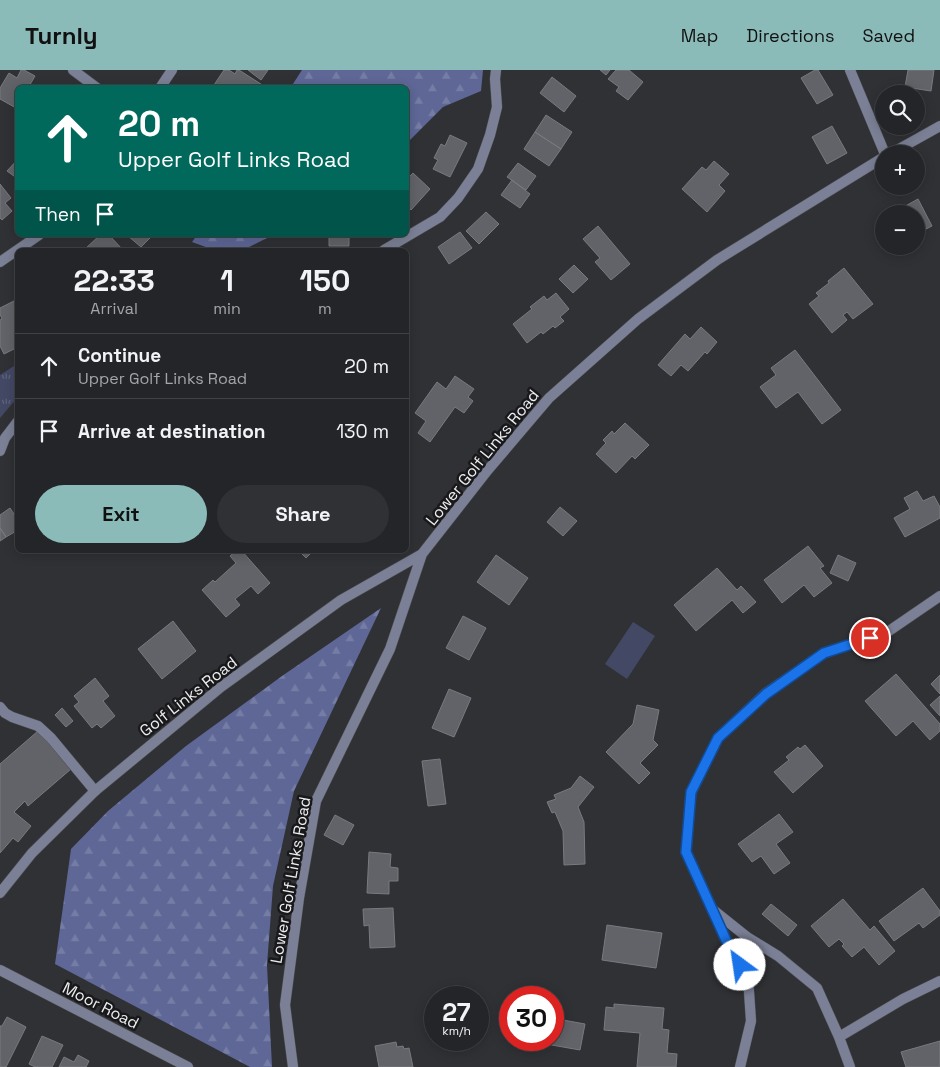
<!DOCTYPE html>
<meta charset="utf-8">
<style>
:root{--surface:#242528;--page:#303134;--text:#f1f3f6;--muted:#a3a5a8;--line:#414245;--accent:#8bbbb9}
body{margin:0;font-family:"Space Grotesk",sans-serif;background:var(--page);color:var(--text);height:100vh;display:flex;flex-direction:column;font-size:19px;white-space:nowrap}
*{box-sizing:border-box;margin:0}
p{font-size:16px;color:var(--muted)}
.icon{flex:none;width:28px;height:28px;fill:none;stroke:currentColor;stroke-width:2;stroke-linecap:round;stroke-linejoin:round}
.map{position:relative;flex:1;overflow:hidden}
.drawer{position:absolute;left:15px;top:178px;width:394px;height:305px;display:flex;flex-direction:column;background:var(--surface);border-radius:8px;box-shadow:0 2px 12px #0003,0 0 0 1px var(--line)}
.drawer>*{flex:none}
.top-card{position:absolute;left:15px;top:15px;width:394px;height:152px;border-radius:8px;box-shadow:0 2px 12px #0003,0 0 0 1px var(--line);background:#00695c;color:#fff;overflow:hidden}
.fabs{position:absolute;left:875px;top:15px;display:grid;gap:10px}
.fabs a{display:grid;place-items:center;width:50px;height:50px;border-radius:50%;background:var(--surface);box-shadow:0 2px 12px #0003,0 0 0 1px var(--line);font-size:25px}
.speed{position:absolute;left:424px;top:916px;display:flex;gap:10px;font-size:25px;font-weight:700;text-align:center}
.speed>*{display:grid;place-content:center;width:65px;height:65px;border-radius:50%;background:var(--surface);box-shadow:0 2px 12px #0003,0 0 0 1px var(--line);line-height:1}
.speed small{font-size:12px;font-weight:400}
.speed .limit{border:8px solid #d22;background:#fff;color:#111}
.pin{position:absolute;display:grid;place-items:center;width:42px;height:42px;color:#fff;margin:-21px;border:2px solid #fff;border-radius:50%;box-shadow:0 1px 5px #0007}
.me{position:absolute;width:55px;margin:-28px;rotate:329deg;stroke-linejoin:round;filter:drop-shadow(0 0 4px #0008)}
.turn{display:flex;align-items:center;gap:18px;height:105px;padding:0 20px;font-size:22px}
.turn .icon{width:65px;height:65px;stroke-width:2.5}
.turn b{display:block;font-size:35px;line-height:42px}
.then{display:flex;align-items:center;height:48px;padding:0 20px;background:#0003;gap:10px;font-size:19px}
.eta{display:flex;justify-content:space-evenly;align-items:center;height:85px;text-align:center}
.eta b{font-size:30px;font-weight:800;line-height:35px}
.action{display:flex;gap:10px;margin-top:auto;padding:10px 20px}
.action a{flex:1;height:58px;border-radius:30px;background:var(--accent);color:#111;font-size:20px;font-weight:800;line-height:58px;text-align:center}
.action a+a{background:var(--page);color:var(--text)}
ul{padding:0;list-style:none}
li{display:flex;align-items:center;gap:15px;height:65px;padding:0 20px;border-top:1px solid var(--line)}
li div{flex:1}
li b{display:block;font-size:19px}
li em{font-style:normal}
header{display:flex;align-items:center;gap:30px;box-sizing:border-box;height:70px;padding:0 25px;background:var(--accent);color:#111}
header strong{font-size:24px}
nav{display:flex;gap:28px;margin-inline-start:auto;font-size:18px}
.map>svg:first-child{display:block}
.grass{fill:url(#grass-tufts)}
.forest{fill:url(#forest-firs)}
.garden{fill:#434865}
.building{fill:#626368;stroke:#797a7f}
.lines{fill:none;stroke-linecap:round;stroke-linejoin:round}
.service-casing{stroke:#4e4f53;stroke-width:11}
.minor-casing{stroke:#4e4f53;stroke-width:11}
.service{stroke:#7b8096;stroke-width:10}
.minor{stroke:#7b8096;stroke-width:10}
.route-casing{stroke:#114b97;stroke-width:12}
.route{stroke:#1a73e8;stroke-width:9}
.labels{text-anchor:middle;stroke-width:5;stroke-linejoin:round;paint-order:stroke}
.street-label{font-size:16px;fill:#edeef1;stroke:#19191b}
</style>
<header>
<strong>Turnly</strong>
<nav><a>Map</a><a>Directions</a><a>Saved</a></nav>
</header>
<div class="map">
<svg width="940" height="997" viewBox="0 0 940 997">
<defs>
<pattern id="grass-tufts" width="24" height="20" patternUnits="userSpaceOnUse" patternTransform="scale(1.25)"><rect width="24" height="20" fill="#434865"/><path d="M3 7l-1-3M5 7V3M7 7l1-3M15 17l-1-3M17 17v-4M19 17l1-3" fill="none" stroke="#5e637c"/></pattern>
<pattern id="forest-firs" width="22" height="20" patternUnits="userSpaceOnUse" patternTransform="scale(1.25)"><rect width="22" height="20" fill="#5e6796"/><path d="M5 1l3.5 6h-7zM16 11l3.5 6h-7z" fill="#757da5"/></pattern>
</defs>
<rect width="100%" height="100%" fill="#303135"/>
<path class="grass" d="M17 294V328L0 348V305Z"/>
<path class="forest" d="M302 0H483L481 21 443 37 406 74V18L291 17Z
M197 165H273L243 180H214L192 172Z
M381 538 294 721 273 816 267 895 272 997H250L55 894 71 779 108 741 186 676 282 606Z"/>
<path class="garden" d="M633 552 655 566 627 609 605 594Z"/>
<path class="building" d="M21 0H24L35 6 28 18H18V35L16 38 0 29V18L9 3 17 8Z
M224 0H229L235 4 237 0H239L264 16 263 18H212Z
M248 0H268L261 10Z
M600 0H610L606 5Z
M616 0H629L643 12 628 30 616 21 619 17 608 9Z
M815 0H818L833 25 817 34 801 8Z
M908 0H934L931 21 905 17Z
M552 7 576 26 564 42 540 23Z
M546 45 572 62 561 79 535 62Z
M832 56 847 83 827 94 812 67Z
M535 62 561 79 549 96 524 79Z
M450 65 467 73 450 107 433 99 438 90 434 88 441 74 445 76Z
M18 89V109L7 101Z
M714 91 729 104 719 115 725 121 707 142 682 119 702 97 706 100Z
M518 93 536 106 526 120 507 107Z
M413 103 430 119 411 140 406 135V110Z
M512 110 530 124 520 138 501 125Z
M0 114 11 128 5 133 12 141 2 150 0 148Z
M918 129 932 156 916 164V144H891Z
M486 142 499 154 479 174 466 161Z
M598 156 630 194 611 210 595 192 600 188 583 169Z
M460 162 472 178 449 194 438 177Z
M100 165H109L123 180H86L85 179Z
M129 165H153L141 177 128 166Z
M329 165H349V176H329Z
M574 195 588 209 573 223 559 209Z
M844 198 873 234 853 249 847 242 843 245 847 250 832 263 809 234 819 226 816 223 829 213 828 211Z
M556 223 569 239 560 247 564 251 555 258 553 256 543 264 541 262 527 273 513 254 532 239 530 237 544 226 547 230Z
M16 230 18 232V277L4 284 0 276V250L2 249 0 244V238Z
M701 257 717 272 707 284 705 282 688 301 681 295 671 306 658 295 685 264 690 269Z
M795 280 841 340 822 354 798 322 776 338 760 317 776 305 771 298Z
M455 306 474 319 468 327 473 331 464 343 455 337 430 372 418 363 426 351 415 343 437 312 446 319Z
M625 353 649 375 635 389 632 386 616 403 596 384 606 373 603 370 612 361 614 364Z
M917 421 923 431 934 426 940 437V448L905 467 894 448 910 439 904 428Z
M560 437 577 451 563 466 547 452Z
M10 438 18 450V460L6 467 0 458V445Z
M0 458 6 467 0 471Z
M808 476 824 496 820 498 832 513 814 527 804 515 782 533 764 510Z
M237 480H241L270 513 258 524 251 516 235 529 240 535 226 547 202 520 213 510 215 512 236 493 230 486Z
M298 480H314L306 488Z
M496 485 528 508 509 535 477 512Z
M838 485 856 493 848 511 830 503Z
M717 498 737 520 741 516 756 532 743 543 732 530 696 561 674 535Z
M463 546 486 558 469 590 446 578Z
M173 551 196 581 162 609 138 579Z
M896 604 940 654V661L930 670 913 651 896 666 865 631Z
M940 605V624L931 614Z
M95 608 109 626 103 631 115 646 101 658 97 654 92 658 74 636 79 632 74 626Z
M449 619 471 628 454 667 432 658Z
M940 626V646L930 635Z
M637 635 659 640 653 670 658 675 640 693 650 703 639 714 606 682 633 654Z
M62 638 73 651 66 657 55 645Z
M38 661 71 699 28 736 25 731 14 742 31 756 18 772 13 768 0 783V694Z
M805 675 823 696 793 723 774 702 789 690 786 687 798 677 800 679Z
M440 689 446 734 428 736 422 691Z
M580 706 594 717 578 737 584 752 585 794 564 795 563 761 555 742 552 743 547 732 556 729 554 725 571 718Z
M779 744 793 762 776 774 790 793 774 804 761 786 752 792 738 774Z
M335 745 354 755 343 775 324 765Z
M369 782 391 784 390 797 398 798V811H389V824L367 823Z
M923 818 940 841V845L923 858 919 853 894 871 879 851Z
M843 829 870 860 874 856 895 881 879 895 864 877 852 887 842 876 844 874 839 869 829 877 811 856Z
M771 834 797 855 788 866 762 844Z
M393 838 395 877 370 878 369 855 364 856 363 839Z
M607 855 662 863 656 898 602 890Z
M614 934 664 938 662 959 669 960 667 983 677 984 676 997H637L640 963 604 960 606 937 614 938Z
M7 947 26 957 6 997H0V956H2Z
M552 948 585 954 580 980 529 971V970H552Z
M42 966 63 975 52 997H35L29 994Z
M940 971V997H906L901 982Z
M396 972 397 977 403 976 404 979 409 978 413 997H379L375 976Z
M78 985 89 991 86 997H59L64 987 74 992Z"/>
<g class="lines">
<defs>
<path id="service" d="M850 0 885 84
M0 637 5 643 12 647 38 656 51 668 95 721"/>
<path id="minor" d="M73 0 97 18
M160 18 172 0
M890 84 940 56
M384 180 440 147 458 128 478 99 490 65 497 37 495 9 496 0
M0 192 39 165
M0 381 5 368 18 351
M0 823 32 783 95 721 221 617 341 530 422 484
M713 841 726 870 748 907 751 951 740 997
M0 900 188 997
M839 967 903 929 940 911
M293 997 285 935 299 828 316 731 390 579 422 484 487 401 549 328 638 249 717 190 884 87
M850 997 839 967 817 918 778 886 747 867 712 839 686 782 691 723 718 668 766 623 824 583 886 563 940 526"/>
</defs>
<use href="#service" class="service-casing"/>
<use href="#minor" class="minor-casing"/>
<use href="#service" class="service"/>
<use href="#minor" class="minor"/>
</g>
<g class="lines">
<defs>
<path id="route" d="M740 895 726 870 686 782 691 722 718 668 766 624 824 583 870 568"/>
</defs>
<use href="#route" class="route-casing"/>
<use href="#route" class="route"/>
</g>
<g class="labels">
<g class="street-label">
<text transform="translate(482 387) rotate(-51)" y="6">Lower Golf Links Road</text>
<text transform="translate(188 626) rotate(-38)" y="6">Golf Links Road</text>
<text transform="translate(290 810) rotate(-80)" y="6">Lower Golf Links Road</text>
<text transform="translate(101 935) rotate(27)" y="6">Moor Road</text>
</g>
</g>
</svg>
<div class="fabs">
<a><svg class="icon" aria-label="search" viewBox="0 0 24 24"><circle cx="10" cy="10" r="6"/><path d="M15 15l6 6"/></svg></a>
<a>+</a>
<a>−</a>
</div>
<div class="speed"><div>27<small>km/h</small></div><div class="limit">30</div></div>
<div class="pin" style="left:870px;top:568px;background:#d93025"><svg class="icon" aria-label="arrive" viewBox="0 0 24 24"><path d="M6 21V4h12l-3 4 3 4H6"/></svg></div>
<svg class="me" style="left:740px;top:895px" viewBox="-20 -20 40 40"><circle r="19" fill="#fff"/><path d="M0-13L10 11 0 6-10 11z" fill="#1a73e8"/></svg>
<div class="top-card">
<div class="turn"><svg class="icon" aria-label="ahead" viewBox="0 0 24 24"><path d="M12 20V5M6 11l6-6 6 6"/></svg><div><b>20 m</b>Upper Golf Links Road</div></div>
<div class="then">Then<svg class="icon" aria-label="arrive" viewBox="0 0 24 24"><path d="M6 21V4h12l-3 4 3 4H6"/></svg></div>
</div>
<section class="drawer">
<div class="eta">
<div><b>22:33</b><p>Arrival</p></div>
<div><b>1</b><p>min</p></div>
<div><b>150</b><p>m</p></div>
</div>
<ul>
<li><svg class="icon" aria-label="ahead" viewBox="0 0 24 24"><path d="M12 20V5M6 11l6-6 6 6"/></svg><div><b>Continue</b><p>Upper Golf Links Road</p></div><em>20 m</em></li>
<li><svg class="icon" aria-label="arrive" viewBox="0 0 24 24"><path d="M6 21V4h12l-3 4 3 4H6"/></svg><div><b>Arrive at destination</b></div><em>130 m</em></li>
</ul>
<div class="action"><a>Exit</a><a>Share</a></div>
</section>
</div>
